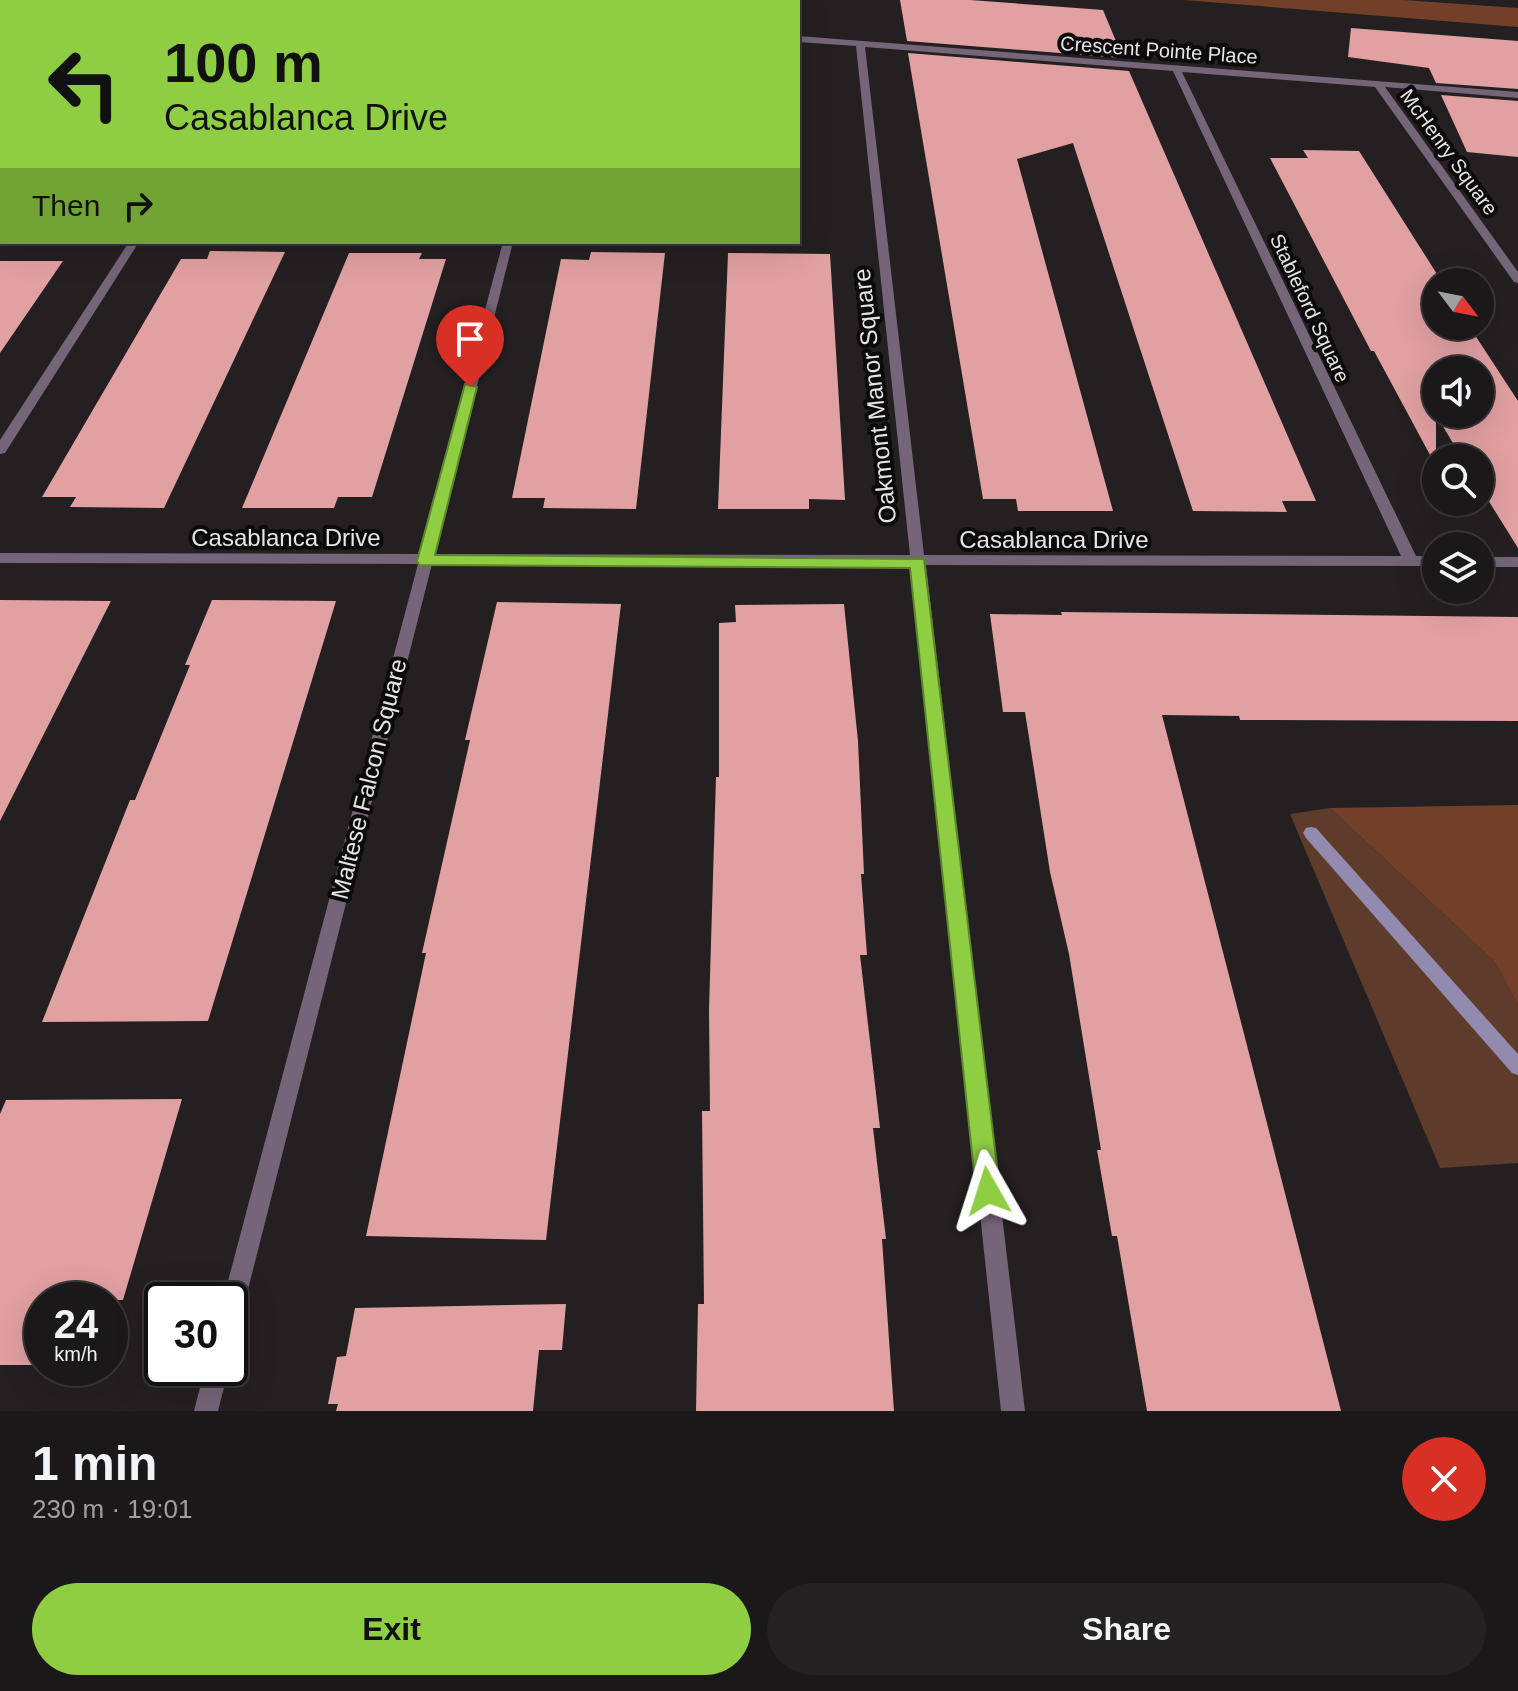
<!DOCTYPE html>
<meta charset="utf-8">
<style>
:root{--surface:#1b181a;--page:#242123;--text:#f1f3f6;--muted:#a0a0a2;--line:#393739;--accent:#8fcd42}
body{margin:0;font-family:Arial,sans-serif;background:var(--page);color:var(--text);height:100vh;display:flex;flex-direction:column;font-size:30px;white-space:nowrap}
*{box-sizing:border-box;margin:0}
p{font-size:26px;color:var(--muted)}
.icon{flex:none;width:44px;height:44px;fill:none;stroke:currentColor;stroke-width:2;stroke-linecap:round;stroke-linejoin:round}
.map{position:relative;height:1411px;overflow:hidden}
.sheet{display:flex;flex-direction:column;background:var(--surface);flex:1}
.sheet>*{flex:none}
.guide{position:absolute;left:0px;top:0px;width:800px;height:244px;box-shadow:0 8px 32px #0002,0 0 0 2px var(--line);background:#8fcd42;color:#111;overflow:hidden}
.needle{width:52px;rotate:122deg}
.tools{position:absolute;left:1422px;top:268px;display:grid;gap:16px}
.tools a{display:grid;place-items:center;width:72px;height:72px;border-radius:50%;background:var(--surface);box-shadow:0 8px 32px #0002,0 0 0 2px var(--line);font-size:40px}
.speed{position:absolute;left:24px;top:1282px;display:flex;gap:16px;font-size:40px;font-weight:700;text-align:center}
.speed>*{display:grid;place-content:center;width:104px;height:104px;border-radius:50%;background:var(--surface);box-shadow:0 8px 32px #0002,0 0 0 2px var(--line);line-height:1}
.speed small{font-size:20px;font-weight:400}
.speed .limit{border:4px solid #111;border-radius:12px;background:#fff;color:#111}
.pin{position:absolute;display:grid;place-items:center;width:68px;height:68px;color:#fff;margin:-82px -34px;border-radius:50% 50% 50% 0;rotate:-45deg;box-shadow:0 0 8px #0007}
.pin .icon{rotate:45deg}
.me{position:absolute;width:88px;margin:-44px;rotate:354deg;stroke-linejoin:round;filter:drop-shadow(0 0 6px #0008)}
.turn{display:flex;align-items:center;gap:28px;height:168px;padding:0 32px;font-size:36px}
.turn .icon{width:104px;height:104px;stroke-width:2.5}
.turn b{display:block;font-size:56px;line-height:68px}
.then{display:flex;align-items:center;height:76px;padding:0 32px;background:#0003;gap:16px;font-size:30px}
.round{display:grid;place-items:center;flex:none;width:84px;height:84px;border-radius:42px;background:var(--page)}
.summary{display:flex;align-items:center;justify-content:space-between;height:136px;padding:0 32px}
h1{font-size:48px;font-weight:600;line-height:60px}
.cta{display:flex;gap:16px;margin-top:auto;padding:16px 32px}
.cta a{flex:1;height:92px;border-radius:48px;background:var(--accent);color:#111;font-size:32px;font-weight:600;line-height:92px;text-align:center}
.cta a+a{background:var(--page);color:var(--text)}
.map>svg:first-child{display:block}
.green{fill:#5f3b2b}
.forest{fill:#724028}
.lines{fill:none;stroke-linecap:round;stroke-linejoin:round}
.stream{fill:#928baf;fill-rule:evenodd}
.building{fill:#e1a0a2;fill-rule:evenodd}
.street{fill:#756578;fill-rule:evenodd}
.route{fill:#8fcd42;stroke:#5d852b;stroke-width:2}
.labels{text-anchor:middle;stroke-width:8;stroke-linejoin:round;paint-order:stroke}
.far-street-label{font-size:20px;fill:#e7e4e5;stroke:#0c0a0b}
.street-label{font-size:24px;fill:#e7e4e5;stroke:#0c0a0b}
</style>
<div class="map">
<svg width="1518" height="1411" viewBox="0 0 1518 1411">
<rect width="100%" height="100%" fill="#242022"/>
<path class="green" d="M1330 808 1494 961 1518 1005V1163L1440 1168 1290 814Z"/>
<path class="forest" d="M1184 0H1403L1518 8V27Z
M1518 805V1005L1494 961 1330 808Z"/>
<g class="lines">
<path class="stream" d="M1311 827 1316 828 1518 1054V1075L1512 1073 1306 838 1303 833 1306 828Z"/>
</g>
<path class="building" d="M900 0H970L1103 10 1123 58 907 41Z
M1351 28 1518 41V89L1436 83 1429 68 1348 57Z
M908 53 1129 71 1316 501H1282L1287 512 1193 511 1073 143 1017 159 1113 511H1018L1016 499H983Z
M1441 95 1518 101V157L1467 152Z
M1303 150 1359 151 1442 282H1436V326H1469L1518 401V548L1480 487V458H1462L1436 415V466L1374 351H1371L1270 158H1308ZM1436 370H1480V414H1436Z
M210 251 285 252 164 508 70 507 76 497H42L181 259H207Z
M591 252 665 253 636 509 543 508 545 498H512L561 259 589 260Z
M349 253H422L419 259H446L372 497H338L334 508H242Z
M728 253 830 254 845 500 809 499V509H718Z
M0 261H63L0 353Z
M0 600 111 601 0 821Z
M212 600 336 601 208 1021 42 1022 130 800H135L190 665H185Z
M497 602 621 604 546 1240 366 1236 426 953H422L470 740H465Z
M844 604 858 741 864 874H861L867 955H860L880 1128H873L886 1239H882L894 1411H696L698 1304H704L702 1111H710L709 1009 716 777H719V623L736 622 735 605Z
M1061 612 1518 617V721L1240 720 1239 716 1162 715 1341 1411H1147L1117 1236H1112L1097 1150H1101L1069 954 1050 872 1025 712H1003L990 614 1062 615Z
M182 1099 123 1300H42V1365H0V1114L6 1100Z
M566 1304 562 1350H539L533 1411H336L338 1404H328L337 1357 346 1356 355 1308Z"/>
<g class="lines">
<path class="street" d="M307 0H337L339 2H309Z
M798 36 1518 92V98L1385 87 1518 272V283L1514 282 1375 87 1182 72 1416 556H1436V566L926 565 1025 1411H1001L911 565 432 564 241 1317 238 1325 230 1328V1300H223L418 564 0 563V553L420 554 503 242H513L435 554 910 555 856 46 798 42ZM865 47 1173 71 1401 556 924 555Z
M129 242H139L5 453 0 454V440Z
M1480 557H1518V567H1480Z
M205 1368H229L218 1411H194Z"/>
</g>
<path class="route" d="M465 384 477 387 435 555 924 559 1000 1191 997 1200 988 1203 980 1200 976 1191 910 568 419 565 417 561Z"/>
<g class="labels">
<g class="far-street-label">
<text transform="translate(1159 50) rotate(4)" y="7">Crescent Pointe Place</text>
<text transform="translate(1449 152) rotate(54)" y="7">McHenry Square</text>
<text transform="translate(1310 308) rotate(65)" y="7">Stableford Square</text>
</g>
<g class="street-label">
<text transform="translate(875 396) rotate(-96)" y="8">Oakmont Manor Square</text>
<text x="286" y="546">Casablanca Drive</text>
<text x="1054" y="548">Casablanca Drive</text>
<text transform="translate(369 779) rotate(-76)" y="8">Maltese Falcon Square</text>
</g>
</g>
</svg>
<div class="tools">
<a><svg class="needle" viewBox="-14 -14 28 28"><path d="M0-13l5 13h-10z" fill="#e53935"/><path d="M0 13l5-13h-10z" fill="#a0a0a2"/></svg></a>
<a><svg class="icon" aria-label="sound" viewBox="0 0 24 24"><path d="M4 9h4l5-4v14l-5-4H4zM17 9q2 3 0 6"/></svg></a>
<a><svg class="icon" aria-label="search" viewBox="0 0 24 24"><circle cx="10" cy="10" r="6"/><path d="M15 15l6 6"/></svg></a>
<a><svg class="icon" aria-label="layers" viewBox="0 0 24 24"><path d="M12 4l9 5-9 5-9-5zM3 14l9 5 9-5"/></svg></a>
</div>
<div class="speed"><div>24<small>km/h</small></div><div class="limit">30</div></div>
<div class="pin" style="left:470px;top:387px;background:#d93025"><svg class="icon" aria-label="arrive" viewBox="0 0 24 24"><path d="M6 21V4h12l-3 4 3 4H6"/></svg></div>
<svg class="me" style="left:988px;top:1191px" viewBox="-20 -20 40 40"><path d="M0-17L14 15 0 8-14 15z" fill="#8fcd42" stroke="#fff" stroke-width="4"/></svg>
<div class="guide">
<div class="turn"><svg class="icon" aria-label="left" viewBox="0 0 24 24"><path d="M17 20v-9H6M10 6l-5 5 5 5"/></svg><div><b>100 m</b>Casablanca Drive</div></div>
<div class="then">Then<svg class="icon" aria-label="right" viewBox="0 0 24 24"><path d="M7 20v-9h11M14 6l5 5-5 5"/></svg></div>
</div>
</div>
<section class="sheet">
<div class="summary"><div><h1>1 min</h1><p>230 m · 19:01</p></div><a class="round" style="background:#d93025;color:#fff"><svg class="icon" aria-label="close" viewBox="0 0 24 24"><path d="M6 6l12 12M18 6L6 18"/></svg></a></div>
<div class="cta"><a>Exit</a><a>Share</a></div>
</section>
